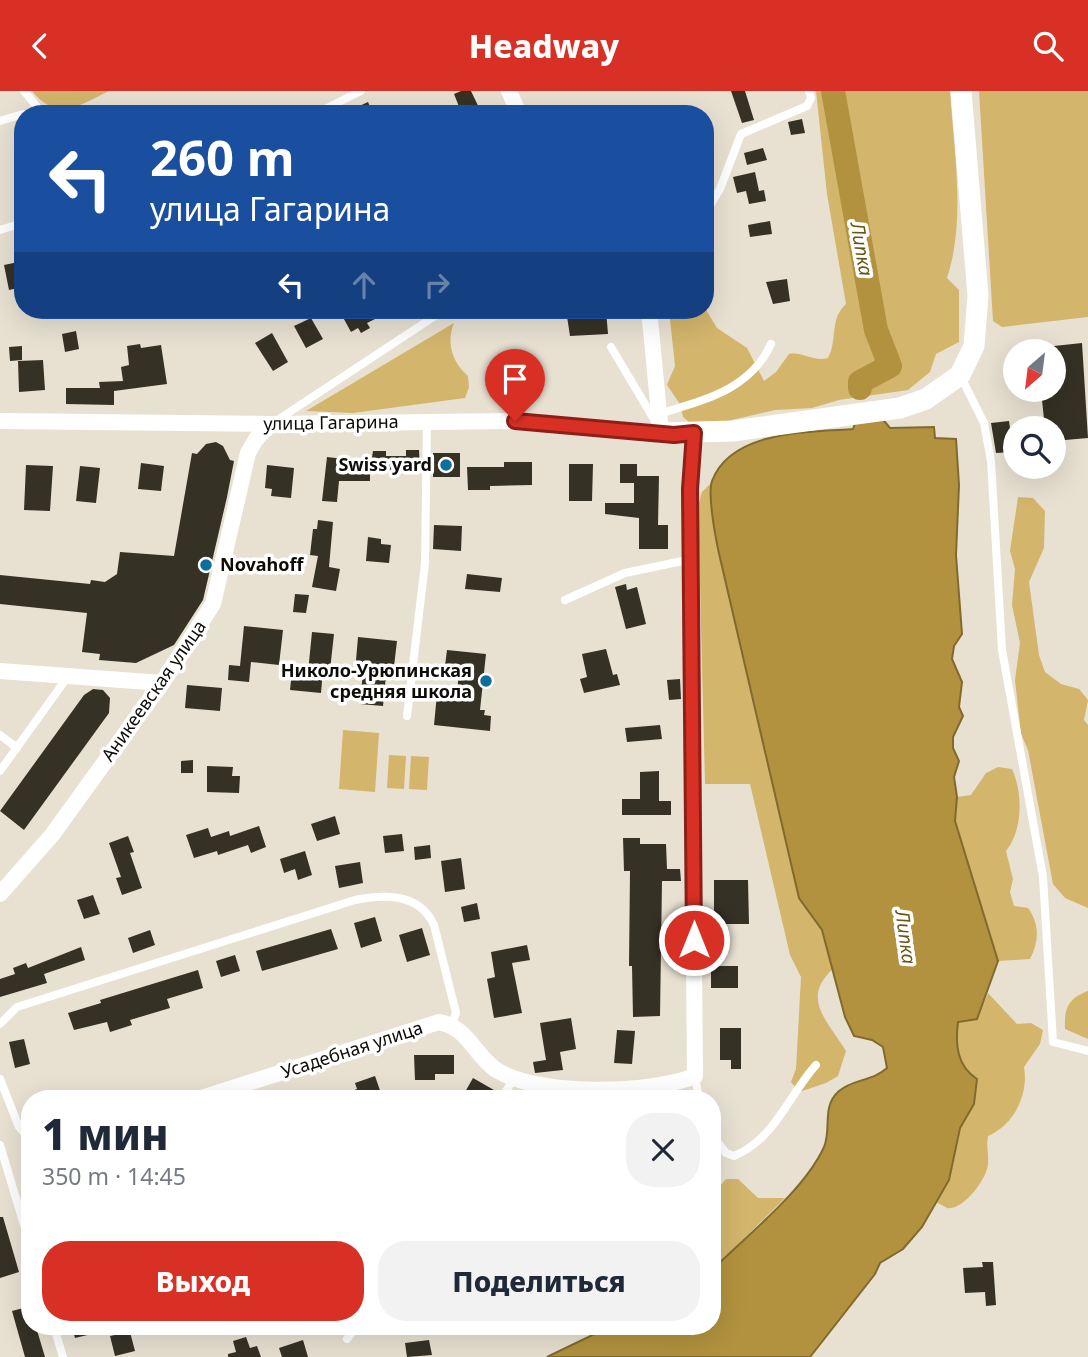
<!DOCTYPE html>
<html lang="ru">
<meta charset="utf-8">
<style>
:root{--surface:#fff;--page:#f2f2f3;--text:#1f2937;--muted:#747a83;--accent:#d93025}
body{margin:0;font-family:"Noto Sans",sans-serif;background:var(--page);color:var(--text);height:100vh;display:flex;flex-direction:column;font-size:26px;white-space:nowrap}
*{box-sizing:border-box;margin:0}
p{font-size:23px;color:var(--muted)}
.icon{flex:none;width:38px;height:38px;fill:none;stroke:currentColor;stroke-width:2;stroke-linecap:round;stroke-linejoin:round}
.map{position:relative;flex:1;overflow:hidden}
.panel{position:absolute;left:21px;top:999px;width:700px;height:245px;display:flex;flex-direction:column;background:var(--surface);border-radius:28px;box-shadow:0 7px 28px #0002}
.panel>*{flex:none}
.guide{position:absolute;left:14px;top:14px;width:700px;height:214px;border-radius:28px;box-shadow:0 7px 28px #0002;background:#1a4fa0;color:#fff;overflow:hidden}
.needle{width:46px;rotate:208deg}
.controls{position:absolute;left:1003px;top:248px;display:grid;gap:14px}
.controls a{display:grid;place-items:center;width:63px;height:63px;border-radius:50%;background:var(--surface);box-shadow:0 7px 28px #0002;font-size:35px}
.pin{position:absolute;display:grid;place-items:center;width:60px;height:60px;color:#fff;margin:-72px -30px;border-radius:50% 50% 50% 0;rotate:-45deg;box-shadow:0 0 7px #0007}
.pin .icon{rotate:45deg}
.me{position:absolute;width:77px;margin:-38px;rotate:0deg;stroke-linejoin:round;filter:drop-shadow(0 0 5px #0008)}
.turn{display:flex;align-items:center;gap:24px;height:147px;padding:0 21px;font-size:32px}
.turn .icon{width:91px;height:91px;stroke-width:2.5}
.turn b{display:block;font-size:49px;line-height:60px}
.lanes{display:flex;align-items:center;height:66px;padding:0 21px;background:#0003;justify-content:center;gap:35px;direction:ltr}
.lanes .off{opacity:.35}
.round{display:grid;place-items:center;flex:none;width:74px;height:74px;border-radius:28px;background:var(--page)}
.head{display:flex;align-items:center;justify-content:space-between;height:119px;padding:0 21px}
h1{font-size:42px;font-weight:800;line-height:52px}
.action{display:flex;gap:14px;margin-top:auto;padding:14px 21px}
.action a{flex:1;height:80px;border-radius:28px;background:var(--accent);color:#fff;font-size:28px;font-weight:800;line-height:80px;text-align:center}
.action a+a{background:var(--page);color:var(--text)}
header{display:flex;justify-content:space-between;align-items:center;height:91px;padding:0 21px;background:var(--accent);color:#fff;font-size:32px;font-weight:800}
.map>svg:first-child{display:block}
.green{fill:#d3b56c}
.water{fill:#b2923e;stroke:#816a2e;stroke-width:2}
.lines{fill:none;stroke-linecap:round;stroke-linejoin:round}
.river{stroke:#b2923e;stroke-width:24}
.building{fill:#363125}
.lane{stroke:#fff;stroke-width:8}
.street{stroke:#fff;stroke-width:16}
.secondary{stroke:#fff;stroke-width:21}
.route-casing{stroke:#8d1f18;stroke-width:18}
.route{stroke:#d93025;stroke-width:12}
.poi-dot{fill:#0d6d9b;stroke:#fff;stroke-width:2.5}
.labels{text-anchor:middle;stroke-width:7;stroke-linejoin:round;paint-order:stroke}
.street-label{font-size:18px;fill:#0e0c07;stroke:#fff}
.poi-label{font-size:18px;font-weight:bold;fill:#0e0c07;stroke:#fff;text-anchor:end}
.water-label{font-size:19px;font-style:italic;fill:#6a5314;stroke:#fff}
</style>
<header><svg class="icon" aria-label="back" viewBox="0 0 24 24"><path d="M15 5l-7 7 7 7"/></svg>Headway<svg class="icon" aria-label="search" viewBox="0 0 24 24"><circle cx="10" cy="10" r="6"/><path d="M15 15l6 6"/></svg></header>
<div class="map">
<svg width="1088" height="1266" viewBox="0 0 1088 1266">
<rect width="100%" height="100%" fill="#e8e1d2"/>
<path class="green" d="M32 0H109C78 15 57 31 32 0Z
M816 0H950C954 61 966 129 947 187L959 199V251L936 263 930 281 908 299 839 309 812 317 775 319 710 334 689 331 683 326 680 313 667 294 675 275 669 219 705 217 717 237 747 257 764 290 776 281 789 263C802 260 813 271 828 267 838 249 829 228 846 213L827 103Z
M979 0H1088V226L1002 236 993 230Z
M454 232C446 252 452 271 468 285L469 296 465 307 353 322 306 320Z
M712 391 714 437 721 471 799 807 822 839 834 877C800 907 827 929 846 960L838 985 826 992 799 1001 791 991 796 978 801 886 790 864 750 693H705L698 415 702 401Z
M1018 406 1033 407 1045 420 1044 457 1029 491 1039 564 1045 581 1061 593 1079 598 1088 609 1084 629 1088 634V817L1065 807 1053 793 1028 659 1021 643 1015 589 1020 552 1012 514 1015 478 1010 460Z
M343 639 379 642 375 701 339 698Z
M389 664 406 665 404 698 387 697Z
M411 665 429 666 427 699 409 698Z
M998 676 1012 678C1023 702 1023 739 1006 760L1013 788 1010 801 1014 815 1028 817C1040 833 1039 851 1030 868L998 870 955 730 957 706 971 704 986 682Z
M1088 900V948L1065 938C1064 918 1068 907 1088 900Z
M988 902 1017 933 1031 932 1043 939 1040 953 1024 976C1029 1003 1014 1034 988 1045 986 1056 989 1063 988 1073 987 1088 963 1120 947 1117 946 1116 937 1112 936 1111L949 1089 960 1037 974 1012C967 985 953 960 958 931L977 928Z
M726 1088H738L758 1107H785L712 1179V1104Z"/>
<path class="water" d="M880 325 890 337 934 336 935 347 956 348 959 394 956 464 962 543 954 555 952 568 962 591 959 616 963 625 953 646V657L959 670 954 686 957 706 955 730 998 870 977 928 958 931C955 954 957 975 977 988L974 1013 960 1037 949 1089 922 1136 903 1158 880 1172 875 1183 810 1266H547L609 1236H712V1179C747 1144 804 1100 824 1056 832 1037 821 1016 839 1000 853 988 873 990 887 977L883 956 872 949 854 945 845 926 822 839 799 807 721 471C717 455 707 405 712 390 731 339 810 341 853 338L857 327Z"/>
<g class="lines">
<path class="river" d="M833 0 876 239 890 275 860 291V297"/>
</g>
<path class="building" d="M461 0H471L482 23H462L454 3Z
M731 0H745L754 29 742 32Z
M368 11 373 23H342Z
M802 28 805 42 791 44 788 31Z
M763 57 767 69 747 74 744 62Z
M755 81 759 100 764 99 766 110 749 113 746 100 737 102 733 86Z
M770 130 772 143 750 146 748 134Z
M23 170V196L9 199 4 174Z
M787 188 790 210 773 213 766 191Z
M339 219H370L375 228 367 232 370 237 361 242 358 237 351 241Z
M566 219H606L608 243 570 245Z
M311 227 323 248 306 257 294 235Z
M76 240 79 258 65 261 62 243Z
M272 242 288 271 273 280 255 252Z
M1082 252 1088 347 1054 350V338H1045L1041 299H1054V255Z
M140 253 141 257 161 254 167 293 114 300V314L66 313V297H100L99 291 123 290 121 276 129 274 127 255Z
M22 255V269L10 270 9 256Z
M43 269 45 299 19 301 18 270Z
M1009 330 1013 361 996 362 991 332Z
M216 351 223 355 230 369 234 370 227 406 203 509 174 554 136 572 99 569 100 563 82 561 87 522 0 513V484L90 493 91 489 105 491 117 483 120 461 174 465 192 362 197 363 206 353Z
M406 359H419L420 379 370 380 373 360H386V365H406Z
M433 362H460V386H433Z
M327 366 344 368V371L370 370V390H339L337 411 322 410Z
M504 371H532V394L490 395V399H468L467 376H504Z
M141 372 164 375 161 400 138 398Z
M569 373H593L592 410H569Z
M620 373H637V385H659L658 434H668V458H639V427L605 423V412H634V392H620Z
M26 374 53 375 50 420 24 419Z
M267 374 294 377 291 407 271 405 272 398 265 397Z
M80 375 100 377 96 412 76 410Z
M318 429 333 431 329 476 340 478 336 500 312 496 318 465 310 464 313 438H317Z
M434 434 462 435 461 460 433 458Z
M368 446 381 448V453L391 454 389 472 366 470Z
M467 483 502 487 500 501 465 498Z
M626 493 627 499 637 496 646 533 626 538 615 496Z
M295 503 309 504 306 522 293 521Z
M244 535 283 539 279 574 251 571 249 591 228 589 229 574 240 575Z
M312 541 334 543 330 579 323 578 321 602 290 599 292 580 308 581Z
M358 546 397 550 393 584H386L383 615 360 613 363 581H355Z
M606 558 613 584 617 583 620 594 584 602 580 588 587 586 582 563Z
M447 559 486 563 480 619H485L484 624 491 625 490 640 434 634 437 603 457 605 459 577 445 575Z
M680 588 681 608 669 609 667 589Z
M187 594 222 597 220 620 185 617Z
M93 598 103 599 110 607 109 622 24 739 0 720 84 604Z
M660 634 662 648 627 651 625 637Z
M193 669V682H181V670Z
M207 675 233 676 232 685H240L239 702 207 701Z
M659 680V710H671V724H622V708H640V681Z
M335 725 340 743 317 750 311 733Z
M259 735 266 756 251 762 248 754 218 764 217 760 194 767 186 744 208 737 211 746 229 740 230 745Z
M402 743 404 760 385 762 383 745Z
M128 745 134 761 130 762 142 797 122 804 116 787 121 786 109 752Z
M623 747H640V753H666L667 778H680L681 790H662L660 925 633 926 632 875H629L630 780H624Z
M430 754 431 767 415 769 414 756Z
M305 760 312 784 298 789 295 778 284 782 280 768Z
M461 767 465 798 445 801 441 770Z
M360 771 363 792 339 797 335 775Z
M714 789H748L749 833H714Z
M93 804 100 823 84 828 77 809Z
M477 812 480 828 464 831 461 816Z
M375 826 382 850 361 857 354 832Z
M422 837 430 864 407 871 399 844Z
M331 838 338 858 262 880 256 860Z
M150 839 155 854 133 862 128 847Z
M527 854 530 869 512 872 522 922 494 927 487 888 495 886 491 861Z
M81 856 85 869 44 883 47 892 0 906V888L15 883 13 877 26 872 28 877Z
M235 864 240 880 221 886 216 870Z
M711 875H738V897H711Z
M198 879 203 897 167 908 170 917 130 929 132 934 110 941 107 931 74 939 68 922 101 912 100 909Z
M571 927 576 958 560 961 563 979 535 982 533 971 546 969 540 932Z
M720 937H741V978H731V969H720Z
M617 939 635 940 632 973 614 972Z
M24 948 30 973 15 977 9 951Z
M414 964H454V983H435V989H415Z
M375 985 383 1008H333L357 998 355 992Z
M473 987 494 999 489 1008H461Z
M0 1126H3L19 1181 0 1187Z
M982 1171H993L996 1214 986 1215 985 1201 965 1202 963 1177 983 1176Z
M27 1216 30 1236H36L45 1266H25L12 1220Z
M72 1236H103L104 1240 75 1247Z
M130 1241 135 1260 115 1265 110 1245Z
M246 1246 250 1257 257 1255 261 1266H228V1263L236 1261 233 1250Z
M303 1249 308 1266H282L279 1257Z
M429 1249 432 1264 407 1266 405 1252Z"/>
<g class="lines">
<path class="lane" d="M24 0 42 22 29 23
M315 23 361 0
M0 30 23 23
M705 123 720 98 741 43 807 15 811 7 809 0
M0 139 23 132
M611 256 655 330
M960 284 984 332 991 370 1002 559 1043 786 1053 951 1088 960
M659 323C704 309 750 299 771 253
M273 332 444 219
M565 509 625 482 692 468
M407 625 425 472 427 331
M0 644 17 657
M0 680 69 584
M0 933 17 916 355 809C386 803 419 802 434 834L456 922 452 933
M695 985 699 1008
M0 988 19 1036 30 1049
M501 1008 513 989
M712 1044 726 1062 734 1065C775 1048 788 1005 816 974
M0 1054 30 1154
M54 1236 63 1266
M347 1248 356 1236"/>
<path class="street" d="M509 0 519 23
M0 330 271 333 515 330 661 342 649 219
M0 580 162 592
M0 803 52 744 162 592 213 513 248 362 256 348 271 333
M198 1008 439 931C467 936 474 963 495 978 536 1006 650 1003 695 985L690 398 694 342"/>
<path class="secondary" d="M661 342 733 340 900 317 926 308 960 284 974 255 978 205 961 0"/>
</g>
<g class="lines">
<defs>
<path id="route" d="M515 330 674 344 694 342 690 398 694 849"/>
</defs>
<use href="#route" class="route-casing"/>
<use href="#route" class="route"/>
</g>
<g class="poi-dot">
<circle cx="446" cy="374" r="7"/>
<circle cx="206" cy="474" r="7"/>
<circle cx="486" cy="590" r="7"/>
</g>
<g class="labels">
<g class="street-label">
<text transform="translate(331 332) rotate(-1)" y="6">улица Гагарина</text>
<text transform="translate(154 600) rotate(-55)" y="6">Аникеевская улица</text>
<text transform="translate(352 959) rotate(-18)" y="6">Усадебная улица</text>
</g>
<g class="poi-label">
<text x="432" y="380">Swiss yard</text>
<text x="220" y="480" text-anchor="start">Novahoff</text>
<text x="472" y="586">Николо-Урюпинская<tspan x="472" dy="21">средняя школа</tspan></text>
</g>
<g class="water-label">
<text transform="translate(862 158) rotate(80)" y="7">Липка</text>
<text transform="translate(906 846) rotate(82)" y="7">Липка</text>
</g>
</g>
</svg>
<div class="controls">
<a><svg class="needle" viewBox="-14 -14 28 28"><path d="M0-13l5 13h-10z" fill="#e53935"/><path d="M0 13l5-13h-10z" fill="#747a83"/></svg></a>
<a><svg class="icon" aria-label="search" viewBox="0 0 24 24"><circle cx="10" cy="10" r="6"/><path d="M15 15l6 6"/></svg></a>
</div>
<div class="pin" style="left:515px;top:330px;background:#d93025"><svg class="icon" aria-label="arrive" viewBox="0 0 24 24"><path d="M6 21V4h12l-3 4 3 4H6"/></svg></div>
<svg class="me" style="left:694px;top:849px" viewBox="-20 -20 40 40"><circle r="17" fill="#d93025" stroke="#fff" stroke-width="3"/><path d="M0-11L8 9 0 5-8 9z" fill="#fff"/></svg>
<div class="guide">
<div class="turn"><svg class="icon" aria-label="left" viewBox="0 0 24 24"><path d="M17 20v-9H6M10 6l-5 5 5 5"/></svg><div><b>260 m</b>улица Гагарина</div></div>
<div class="lanes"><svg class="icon" aria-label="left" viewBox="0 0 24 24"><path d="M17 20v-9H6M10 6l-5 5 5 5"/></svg><svg class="icon off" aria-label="ahead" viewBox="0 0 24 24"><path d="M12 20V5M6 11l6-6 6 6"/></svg><svg class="icon off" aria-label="right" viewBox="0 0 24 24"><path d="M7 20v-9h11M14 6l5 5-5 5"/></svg></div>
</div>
<section class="panel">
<div class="head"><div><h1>1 мин</h1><p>350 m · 14:45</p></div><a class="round"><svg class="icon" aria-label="close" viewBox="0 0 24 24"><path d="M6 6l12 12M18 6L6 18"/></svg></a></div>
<div class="action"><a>Выход</a><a>Поделиться</a></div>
</section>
</div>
